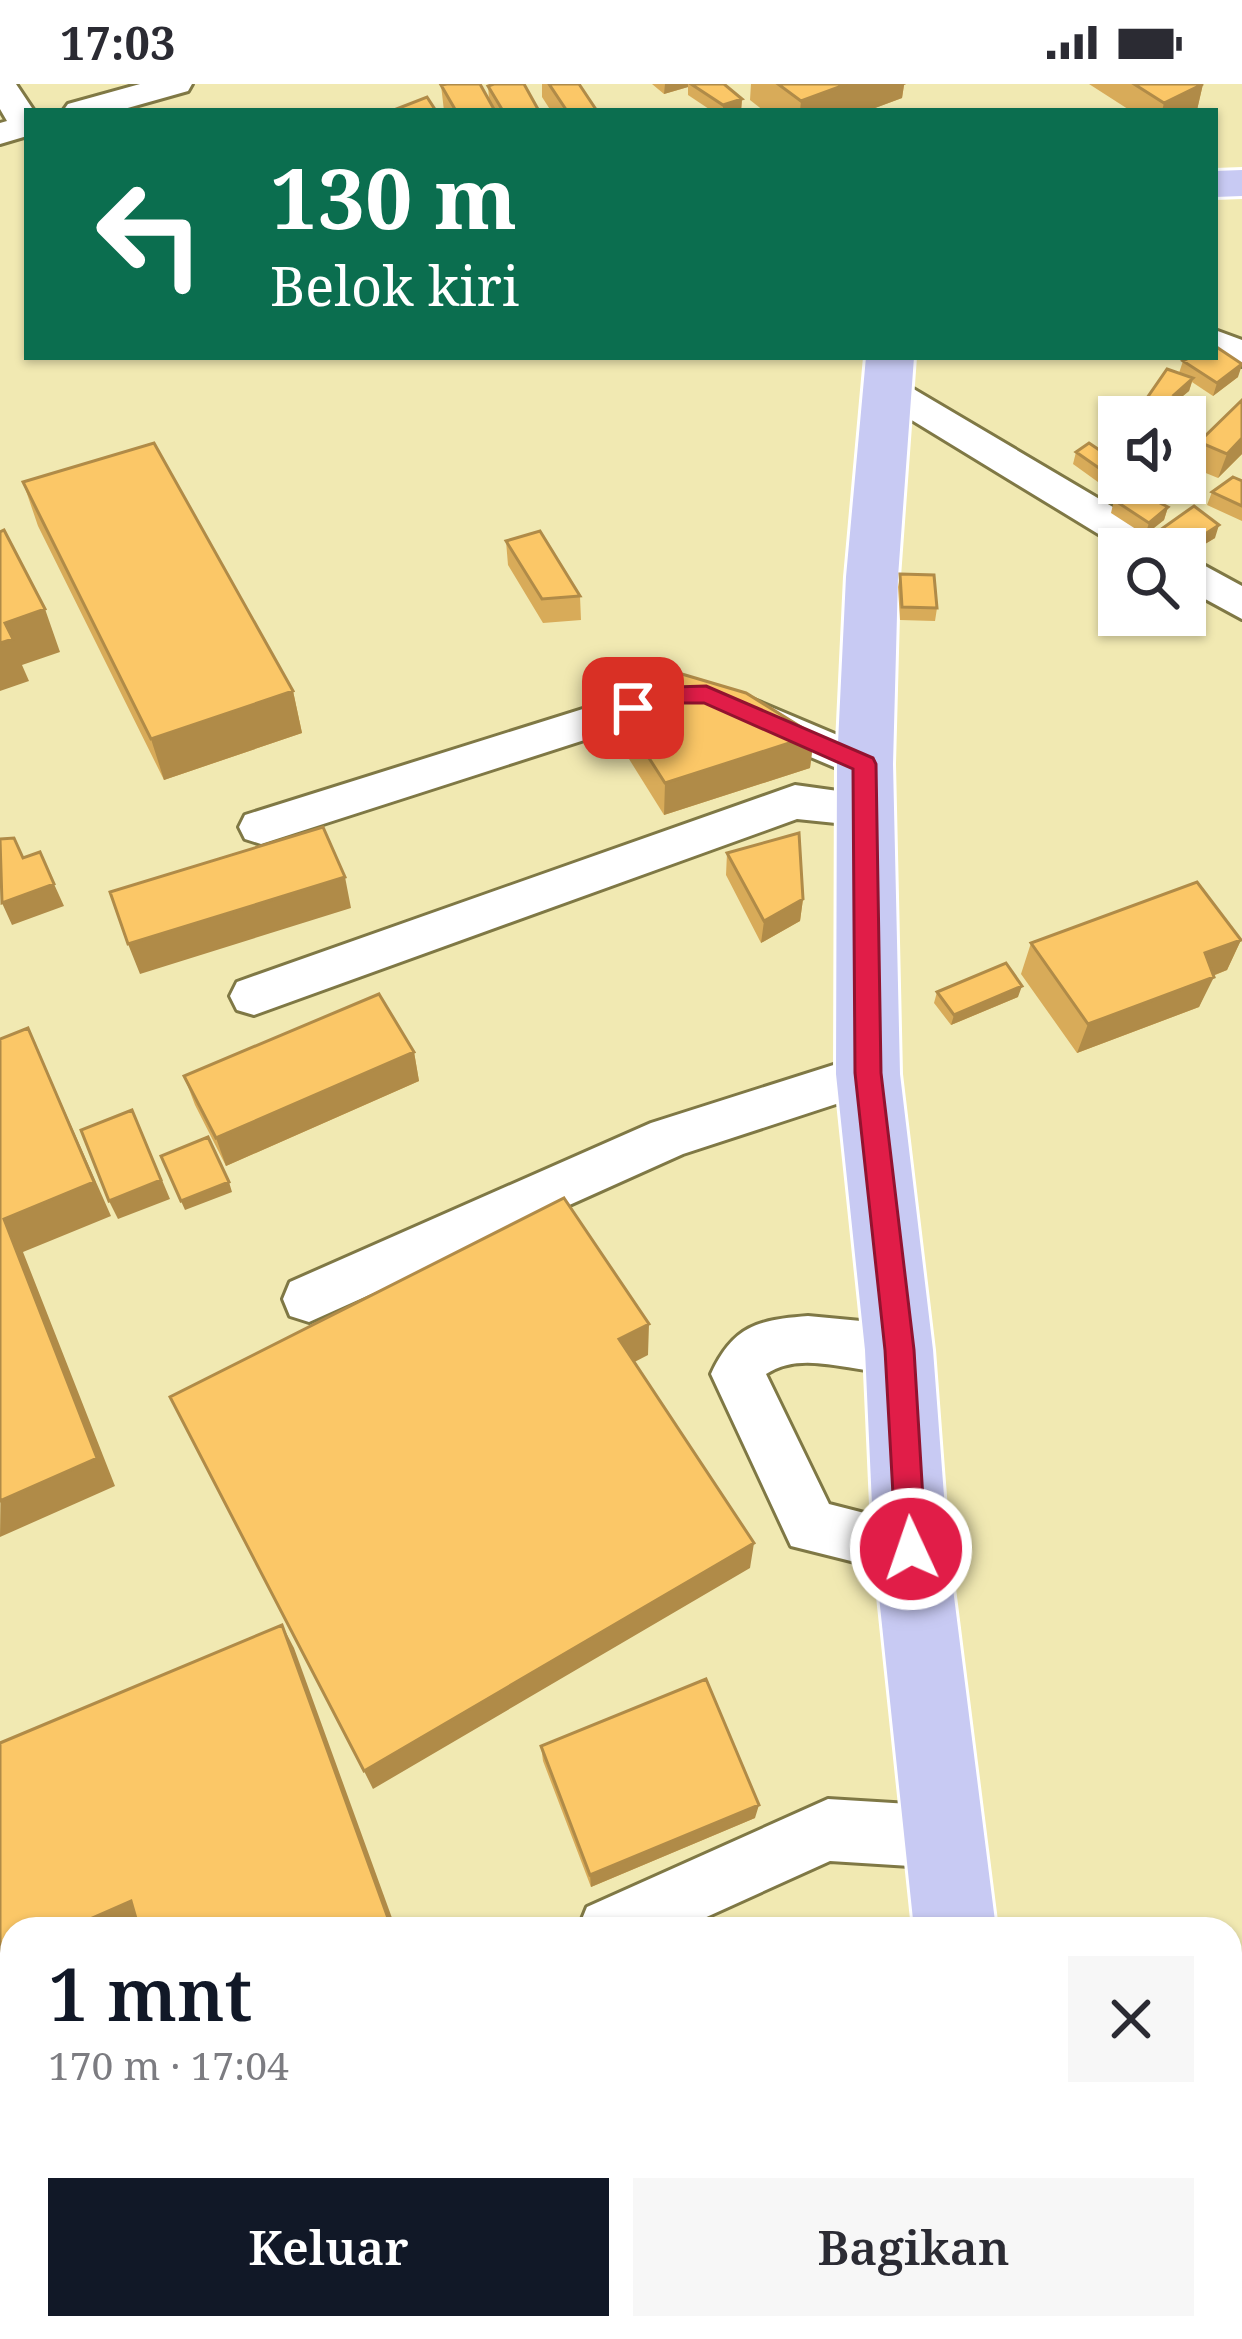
<!DOCTYPE html>
<html lang="id">
<meta charset="utf-8">
<style>
:root{--surface:#fff;--page:#f7f7f7;--text:#2b2b33;--muted:#7c7c81;--accent:#111827}
body{margin:0;font-family:"Noto Serif",serif;background:var(--page);color:var(--text);height:100vh;display:flex;flex-direction:column;font-size:45px;white-space:nowrap}
*{box-sizing:border-box;margin:0}
p{font-size:39px;color:var(--muted)}
.icon{flex:none;width:66px;height:66px;fill:none;stroke:currentColor;stroke-width:2;stroke-linecap:round;stroke-linejoin:round}
.map{position:relative;flex:1;overflow:hidden}
.details{position:absolute;left:0px;top:1833px;width:1242px;height:423px;display:flex;flex-direction:column;background:var(--surface);border-radius:36px 36px 0 0;box-shadow:0 3px 9px #0004}
.details>*{flex:none}
.banner{position:absolute;left:24px;top:24px;width:1194px;height:252px;border-radius:0px;box-shadow:0 3px 9px #0004;background:#0b6e4f;color:#fff;overflow:hidden}
.buttons{position:absolute;left:1098px;top:312px;display:grid;gap:24px}
.buttons a{display:grid;place-items:center;width:108px;height:108px;border-radius:0px;background:var(--surface);box-shadow:0 3px 9px #0004;font-size:60px}
.pin{position:absolute;display:grid;place-items:center;width:102px;height:102px;color:#fff;margin:-51px;border-radius:24px;box-shadow:0 6px 18px #0006}
.me{position:absolute;width:132px;margin:-66px;rotate:357deg;stroke-linejoin:round;filter:drop-shadow(0 0 9px #0008)}
.turn{display:flex;align-items:center;gap:42px;height:252px;padding:0 48px;font-size:54px}
.turn .icon{width:156px;height:156px;stroke-width:2.5}
.turn b{display:block;font-size:84px;line-height:102px}
.round{display:grid;place-items:center;flex:none;width:126px;height:126px;border-radius:0px;background:var(--page)}
.head{display:flex;align-items:center;justify-content:space-between;height:204px;padding:0 48px}
h1{font-size:72px;font-weight:600;line-height:90px;color:var(--accent)}
.button{display:flex;gap:24px;margin-top:auto;padding:24px 48px}
.button a{flex:1;height:138px;border-radius:0px;background:var(--accent);color:#fff;font-size:48px;font-weight:600;line-height:138px;text-align:center}
.button a+a{background:var(--page);color:var(--text)}
.status{display:flex;justify-content:space-between;align-items:center;height:84px;padding:0 60px;background:var(--surface);direction:ltr}
.status svg{height:33px;fill:currentColor}
.map>svg:first-child{display:block}
.lines{fill:none;stroke-linecap:round;stroke-linejoin:round}
.minor-casing{stroke:#7f7845;stroke-width:6}
.major-casing{stroke:#fff;stroke-width:6}
.minor{fill:#fff;fill-rule:evenodd}
.major{fill:#c8caf3;fill-rule:evenodd}
.wall{fill:#d8ab59}
.shaded-wall{fill:#b08b48}
.building{fill:#fbc767;stroke:#b08b48;stroke-width:3}
.route{fill:#e11d48;stroke:#92132f;stroke-width:3}
</style>
<div class="status"><b>17:03</b><svg viewBox="0 0 49 12"><path d="M0 12V9h3v3zM5 12V6h3v6zM10 12V3h3v9zM15 12V0h3v12zM26 1h20v11H26zM47 4h2v5h-2z"/></svg></div>
<div class="map">
<svg width="1242" height="2255" viewBox="0 0 1242 2255">
<rect width="100%" height="100%" fill="#f1e9b2"/>
<g class="lines">
<defs>
<path id="minor" d="M0 0H16L34 27H27V52L0 60V39L7 37 0 25Z
M140 0H192L188 7 117 27H63L68 20Z
M1215 246 1242 256V282L1215 272Z
M887 293 900 297 1167 455 1173 465H1123L874 313 868 305 874 297Z
M1185 471 1242 502V535L1185 504Z
M672 597 687 601 693 612 687 623 261 760 245 755 239 743 245 731Z
M752 615 880 669 887 680 880 691 865 696 737 642 731 631 737 620Z
M795 701 881 713 887 725 881 737 865 742 797 735 254 931 237 926 230 912 237 898Z
M868 970 885 976 892 990 885 1004 683 1070 309 1238 290 1232 283 1215 290 1198 651 1039Z
M808 1232 882 1239 918 1249 926 1266 918 1283C871 1301 811 1260 766 1290L829 1420 931 1446 939 1465 931 1484 911 1492 791 1462 711 1290C733 1242 757 1236 808 1232Z
M828 1715 942 1722 964 1731 973 1753 964 1775 942 1784 830 1777 680 1845H578L587 1823Z"/>
<path id="major" d="M1242 86V112L1215 113V87Z
M866 273H914L898 493 893 680 900 990 933 1266 948 1465 996 1845H914L874 1465 865 1266 836 990 837 680 846 493Z
M965 2244H1055L1057 2255H967Z"/>
</defs>
<use href="#minor" class="minor-casing"/>
<use href="#major" class="major-casing"/>
<use href="#minor" class="minor"/>
<use href="#major" class="major"/>
</g>
<path class="wall" d="M542 0H579L597 27H551L542 13Z
M652 0H724L742 15 741 27H712L688 11V3L664 10Z
M751 0H906L904 1 902 14 867 27H764L750 16Z
M1089 0H1203L1197 26 1194 27H1131Z
M441 1 489 15 488 2 539 27H444Z
M1183 277 1238 293 1213 312 1192 298 1189 307 1180 314 1196 324 1192 337 1185 333H1121L1144 325 1147 314 1179 289Z
M1119 334V354L1111 349 1115 336Z
M1199 358 1242 370 1218 394 1191 383Z
M1076 368 1117 378 1119 377V399H1134L1116 411 1073 380Z
M1242 397V437L1207 421 1212 408Z
M23 398 293 607 302 649 164 696 38 442Z
M1114 416 1168 423 1164 436 1145 451 1111 429Z
M1160 446 1215 454 1185 472V465H1169L1156 458Z
M506 457 580 512 581 536 543 539 508 481Z
M900 490 937 524 935 537 900 536 898 503Z
M608 610 814 651 810 684 664 731 609 643Z
M727 769 803 815 800 837 761 859 726 791Z
M1241 856 1227 886 1213 892 1199 923 1077 969 1021 890 1031 859Z
M937 908 1018 913 951 941 934 919Z
M414 968 419 997 226 1082 195 1021 184 992Z
M541 1662 755 1734 591 1803 543 1677Z"/>
<path class="shaded-wall" d="M665 0H688V3L664 10Z
M847 0H906L904 1 902 14 867 27H800L801 17Z
M1203 0 1197 26 1162 27 1164 19Z
M742 15 741 27H723V21Z
M1242 281 1238 293 1213 312 1217 299Z
M1193 294 1189 307 1170 323 1174 311Z
M1196 324 1192 337 1185 343V334Z
M1242 354V370L1218 394 1227 370Z
M1120 399H1134L1116 411Z
M1168 423 1164 436 1145 451 1149 439Z
M1219 441 1215 454 1185 472 1188 461Z
M45 525 60 568 22 581 29 597 0 607V559L5 539Z
M293 607 302 649 164 696 151 655Z
M814 651 810 684 664 731 665 699Z
M345 793 351 824 140 890 128 860Z
M54 800 64 822 12 841 2 819Z
M803 815 800 837 761 859 764 837Z
M1241 856 1227 886 1191 900 1205 869Z
M1214 893 1199 923 1077 969 1088 940Z
M1022 902 1018 913 951 941 954 931Z
M28 944 111 1132 23 1168 115 1402 0 1453 4 1135Z
M414 968 419 997 226 1082 216 1054Z
M141 1046 170 1115 118 1135 109 1117Z
M229 1098 232 1108 185 1126 181 1117Z
M649 1240 648 1271 619 1286V1255Z
M754 1459 750 1484 373 1705 364 1687Z
M282 1541 294 1564 396 1845H392Z
M759 1721 755 1734 591 1803 590 1791Z
M131 1817 149 1831 117 1845H67Z
M12 1869V1892L0 1897V1875Z"/>
<path class="building" d="M447 0H480L495 27H456L441 1Z
M494 0H524L539 27H503L488 2Z
M549 0H579L597 27H567Z
M691 0H724L742 15 723 21Z
M778 0H847L801 17Z
M1134 0H1203L1164 19Z
M427 13 436 27 394 26Z
M1215 262 1242 280 1217 299 1183 277 1191 273H1215Z
M1167 285 1193 294 1174 311 1196 324 1185 334 1147 314Z
M1242 316V354L1227 370 1199 358Z
M1140 323 1159 333H1121Z
M154 359 293 607 151 655 23 398Z
M1089 359 1117 378 1119 377V398L1076 368Z
M1233 393 1242 397V422L1212 408Z
M1130 404 1168 423 1149 439 1114 416Z
M1194 422 1219 441 1188 461 1160 446Z
M4 446 45 525 5 539 13 555 0 559V448Z
M540 447 580 512 542 515 506 457Z
M900 490 934 491 937 524 902 523Z
M675 588 746 609 814 651 665 699 608 610Z
M323 743 345 793 128 860 110 808Z
M799 749 803 815 764 837 727 769Z
M14 754 23 774 40 768 54 800 2 819 0 755Z
M1197 798 1241 856 1205 869 1214 893 1088 940 1031 859Z
M1006 879 1022 902 954 931 937 908Z
M379 910 414 968 216 1054 184 992Z
M28 944 94 1098 4 1135 97 1374 0 1417V955Z
M132 1026 161 1096 109 1117 81 1046Z
M208 1053 229 1098 181 1117 161 1072Z
M564 1114 649 1240 619 1255 754 1459 364 1687 170 1313Z
M282 1541 392 1845H139L131 1817 67 1845H12V1869L0 1875V1659Z
M706 1595 759 1721 590 1791 541 1662Z"/>
<path class="route" d="M706 602 873 674 876 680 881 989 914 1266 926 1465 921 1475 911 1480 900 1475 896 1465 885 1266 855 989 853 685 704 619H675L633 633 621 624 625 618 674 603Z"/>
</svg>
<div class="buttons">
<a><svg class="icon" aria-label="sound" viewBox="0 0 24 24"><path d="M4 9h4l5-4v14l-5-4H4zM17 9q2 3 0 6"/></svg></a>
<a><svg class="icon" aria-label="search" viewBox="0 0 24 24"><circle cx="10" cy="10" r="6"/><path d="M15 15l6 6"/></svg></a>
</div>
<div class="pin" style="left:633px;top:624px;background:#d93025"><svg class="icon" aria-label="arrive" viewBox="0 0 24 24"><path d="M6 21V4h12l-3 4 3 4H6"/></svg></div>
<svg class="me" style="left:911px;top:1465px" viewBox="-20 -20 40 40"><circle r="17" fill="#e11d48" stroke="#fff" stroke-width="3"/><path d="M0-11L8 9 0 5-8 9z" fill="#fff"/></svg>
<div class="banner">
<div class="turn"><svg class="icon" aria-label="left" viewBox="0 0 24 24"><path d="M17 20v-9H6M10 6l-5 5 5 5"/></svg><div><b>130 m</b>Belok kiri</div></div>
</div>
<section class="details">
<div class="head"><div><h1>1 mnt</h1><p>170 m · 17:04</p></div><a class="round"><svg class="icon" aria-label="close" viewBox="0 0 24 24"><path d="M6 6l12 12M18 6L6 18"/></svg></a></div>
<div class="button"><a>Keluar</a><a>Bagikan</a></div>
</section>
</div>
